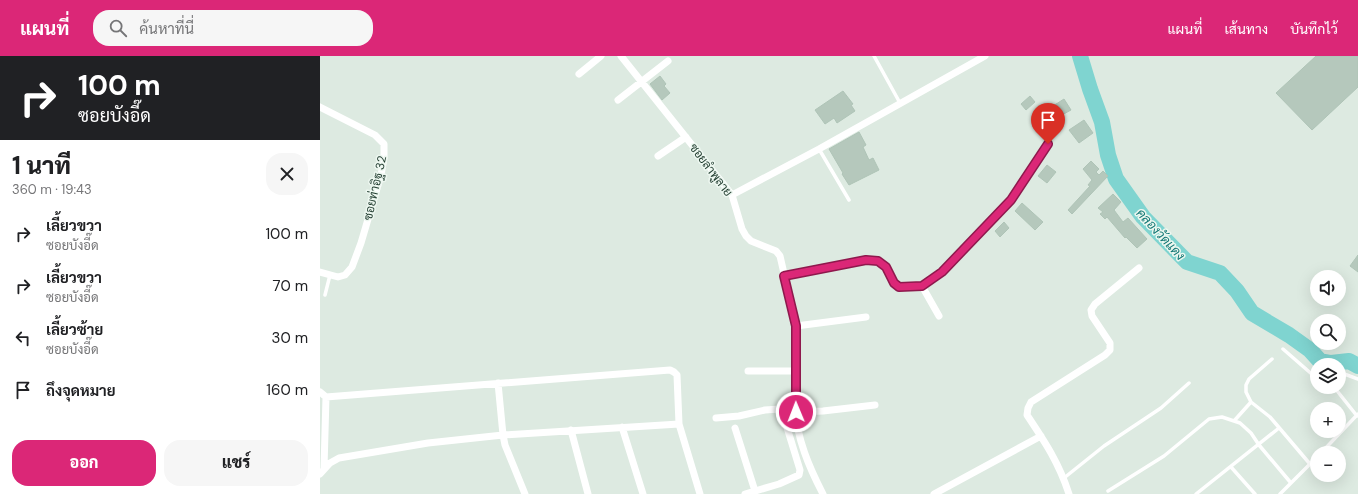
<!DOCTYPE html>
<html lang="th">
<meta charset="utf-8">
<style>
:root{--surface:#fff;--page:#f6f6f6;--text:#202124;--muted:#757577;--accent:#db2777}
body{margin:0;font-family:"DM Sans",Sarabun,sans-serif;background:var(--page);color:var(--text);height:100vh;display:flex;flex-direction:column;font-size:15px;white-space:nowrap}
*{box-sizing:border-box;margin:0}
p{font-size:13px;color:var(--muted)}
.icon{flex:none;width:22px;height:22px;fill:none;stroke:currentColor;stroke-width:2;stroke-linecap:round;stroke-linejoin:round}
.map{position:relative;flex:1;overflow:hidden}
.details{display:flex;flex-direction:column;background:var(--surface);width:320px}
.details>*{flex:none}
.guide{background:#202124;color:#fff;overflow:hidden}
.tools{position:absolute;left:990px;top:214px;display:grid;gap:8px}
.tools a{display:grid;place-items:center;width:36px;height:36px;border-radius:50%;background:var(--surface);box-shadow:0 4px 16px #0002;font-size:20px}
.pin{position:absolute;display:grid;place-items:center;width:34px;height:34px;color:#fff;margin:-41px -17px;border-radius:50% 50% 50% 0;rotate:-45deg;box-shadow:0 0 4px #0007}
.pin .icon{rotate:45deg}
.me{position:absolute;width:44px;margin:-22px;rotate:359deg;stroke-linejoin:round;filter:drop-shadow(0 0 3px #0008)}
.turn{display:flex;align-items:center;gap:14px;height:84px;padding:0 12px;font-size:18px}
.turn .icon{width:52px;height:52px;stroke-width:2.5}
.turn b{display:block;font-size:28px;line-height:34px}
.round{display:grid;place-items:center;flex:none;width:42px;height:42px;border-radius:16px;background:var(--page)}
.head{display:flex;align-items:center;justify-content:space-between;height:68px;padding:0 12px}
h1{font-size:24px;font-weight:800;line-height:30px}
.cta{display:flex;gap:8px;margin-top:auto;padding:8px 12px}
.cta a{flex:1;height:46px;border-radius:16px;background:var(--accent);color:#fff;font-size:16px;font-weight:800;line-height:46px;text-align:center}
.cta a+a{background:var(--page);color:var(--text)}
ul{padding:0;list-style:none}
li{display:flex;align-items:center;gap:12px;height:52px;padding:0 12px}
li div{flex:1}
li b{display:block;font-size:15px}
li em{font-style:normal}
header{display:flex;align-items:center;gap:24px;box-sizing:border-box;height:56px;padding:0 20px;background:var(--accent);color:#fff}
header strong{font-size:19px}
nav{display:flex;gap:22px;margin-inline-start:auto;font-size:14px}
.search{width:280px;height:36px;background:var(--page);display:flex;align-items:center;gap:10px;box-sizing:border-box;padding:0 14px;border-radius:16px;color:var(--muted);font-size:15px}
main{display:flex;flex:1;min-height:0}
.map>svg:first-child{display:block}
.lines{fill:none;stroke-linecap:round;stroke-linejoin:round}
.river{stroke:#7fd4d0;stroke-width:16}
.building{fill:#b5c8bc;stroke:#afc4b7}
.service{stroke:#fff;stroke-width:3.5}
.minor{stroke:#fff;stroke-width:7}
.route-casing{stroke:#8e194d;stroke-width:10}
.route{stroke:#db2777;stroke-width:7}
.labels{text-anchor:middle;stroke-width:3;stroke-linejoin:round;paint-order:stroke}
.street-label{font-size:12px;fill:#1e3a2d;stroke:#edf7f0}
.water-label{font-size:13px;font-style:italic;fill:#147976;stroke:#edf7f0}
</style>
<header>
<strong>แผนที่</strong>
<div class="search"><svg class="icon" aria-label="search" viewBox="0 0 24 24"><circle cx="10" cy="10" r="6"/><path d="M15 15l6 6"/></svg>ค้นหาที่นี่</div>
<nav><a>แผนที่</a><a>เส้นทาง</a><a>บันทึกไว้</a></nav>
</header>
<main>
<section class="details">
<div class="guide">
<div class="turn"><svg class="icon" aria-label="right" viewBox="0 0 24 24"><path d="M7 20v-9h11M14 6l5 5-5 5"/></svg><div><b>100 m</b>ซอยบังอี๊ด</div></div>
</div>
<div class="head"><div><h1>1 นาที</h1><p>360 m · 19:43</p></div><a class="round"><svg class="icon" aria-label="close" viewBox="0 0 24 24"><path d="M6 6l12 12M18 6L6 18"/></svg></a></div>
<ul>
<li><svg class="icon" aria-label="right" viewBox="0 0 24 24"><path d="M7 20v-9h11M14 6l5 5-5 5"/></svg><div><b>เลี้ยวขวา</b><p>ซอยบังอี๊ด</p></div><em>100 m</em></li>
<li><svg class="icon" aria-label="right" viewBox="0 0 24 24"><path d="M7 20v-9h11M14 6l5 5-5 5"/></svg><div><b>เลี้ยวขวา</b><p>ซอยบังอี๊ด</p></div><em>70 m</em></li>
<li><svg class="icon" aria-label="left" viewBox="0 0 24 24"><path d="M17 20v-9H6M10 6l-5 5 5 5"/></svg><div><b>เลี้ยวซ้าย</b><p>ซอยบังอี๊ด</p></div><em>30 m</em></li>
<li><svg class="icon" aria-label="arrive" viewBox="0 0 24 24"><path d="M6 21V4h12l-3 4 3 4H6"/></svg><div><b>ถึงจุดหมาย</b></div><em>160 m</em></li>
</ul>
<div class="cta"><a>ออก</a><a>แชร์</a></div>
</section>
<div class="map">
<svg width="1038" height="438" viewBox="0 0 1038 438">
<rect width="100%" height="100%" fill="#ddeae1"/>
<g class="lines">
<path class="river" d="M760 0 770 33 782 66 788 99 796 123 823 161 867 206 900 217 917 235 932 257 969 279 990 294 1000 305 1011 307 1029 305 1038 310"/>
</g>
<path class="building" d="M996 0H1038V31L992 74 956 37Z
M340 20 346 28 344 30 350 37 342 44 330 28Z
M523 35 533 48 531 49 535 55 517 67 514 62 505 68 495 54Z
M710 40 715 46 706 54 701 48Z
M744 43 751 54 740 60 733 50Z
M764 64 773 77 759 87 749 74Z
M539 76 546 89 543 91 549 104 553 102 559 114 529 129 522 118 523 117 509 93Z
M771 105 779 113 776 116 779 119 783 115 788 120 752 158 748 154 770 130 768 129 772 124 763 113Z
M727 109 736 116 727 127 718 120Z
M793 138 801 146 794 154 803 166 808 162 827 183 817 192 806 181 805 182 787 161 785 163 780 158 783 156 778 152Z
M702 147 723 166 715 174 695 155Z
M684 166 689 172 680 181 675 175Z
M1038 199V216L1030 210Z"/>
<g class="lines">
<path class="service" d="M554 0 580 47
M499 93 529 144
M5 239 10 219
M963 293 994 320 997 321
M952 303 929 323 926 329V336L931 346 950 361 990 408
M1019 316 1038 323
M1014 331 1037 360
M914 365 931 346
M1001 397 1038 358
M911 411 935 438
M744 422 784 390 841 352 869 327
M788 435 844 400 889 363 902 361 920 367 931 377 939 389 971 427
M876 438 959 372
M960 438 997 401"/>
<path class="minor" d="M301 0 412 139 422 173 426 180 431 185 456 195 460 200 476 270 475 352C477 383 489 411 503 438
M259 18 281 0
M298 44 348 5
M0 51 55 79 64 88V102L61 119 41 187 32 211 25 219 18 221 0 216
M338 100 366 81
M412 139 499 93 665 0
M465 220 546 204 558 205 566 211 574 227 579 231 602 230 622 216 691 144 727 88
M602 230 619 260
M476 270 546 261
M428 315H475
M178 327 183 379 185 389 205 438
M0 336 6 341
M476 356 503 355 555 349
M396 362 419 360 445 354 475 352
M302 371 323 438
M415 372 435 435
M251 374 268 438
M4 412 6 341 350 314 354 316 357 319 359 368 380 438
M0 418 10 407 19 402 108 387 183 379 359 368
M425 438 459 428 479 419 480 414 465 365
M614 438 721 380
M749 438C739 407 725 386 707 359L708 352 711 346 785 299 790 294V287L772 260 771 254 775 248 819 212"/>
</g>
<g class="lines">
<defs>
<path id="route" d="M476 356V270L464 220 546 204 558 205 566 211 574 227 579 231 602 230 622 216 691 144 728 88"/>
</defs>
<use href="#route" class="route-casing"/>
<use href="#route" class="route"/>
</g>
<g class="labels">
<g class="street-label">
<text transform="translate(391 114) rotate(53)" y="4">ซอยลำพูลาย</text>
<text transform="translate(55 132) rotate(-77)" y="4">ซอยท่าอิฐ 32</text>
</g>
<g class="water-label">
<text transform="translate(841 178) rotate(47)" y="5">คลองวัดแดง</text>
</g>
</g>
</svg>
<div class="tools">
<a><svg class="icon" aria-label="sound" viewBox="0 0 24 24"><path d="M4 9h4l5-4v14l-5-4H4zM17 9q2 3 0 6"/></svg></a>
<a><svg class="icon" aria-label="search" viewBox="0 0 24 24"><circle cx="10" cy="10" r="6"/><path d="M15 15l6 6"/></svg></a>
<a><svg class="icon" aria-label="layers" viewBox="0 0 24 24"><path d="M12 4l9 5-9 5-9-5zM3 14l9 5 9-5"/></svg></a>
<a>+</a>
<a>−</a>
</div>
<div class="pin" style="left:728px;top:88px;background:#d93025"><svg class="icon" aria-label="arrive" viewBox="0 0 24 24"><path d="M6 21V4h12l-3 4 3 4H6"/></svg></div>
<svg class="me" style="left:476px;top:356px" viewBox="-20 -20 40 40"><circle r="17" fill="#db2777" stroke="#fff" stroke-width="3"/><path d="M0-11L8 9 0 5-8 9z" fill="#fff"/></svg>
</div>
</main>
